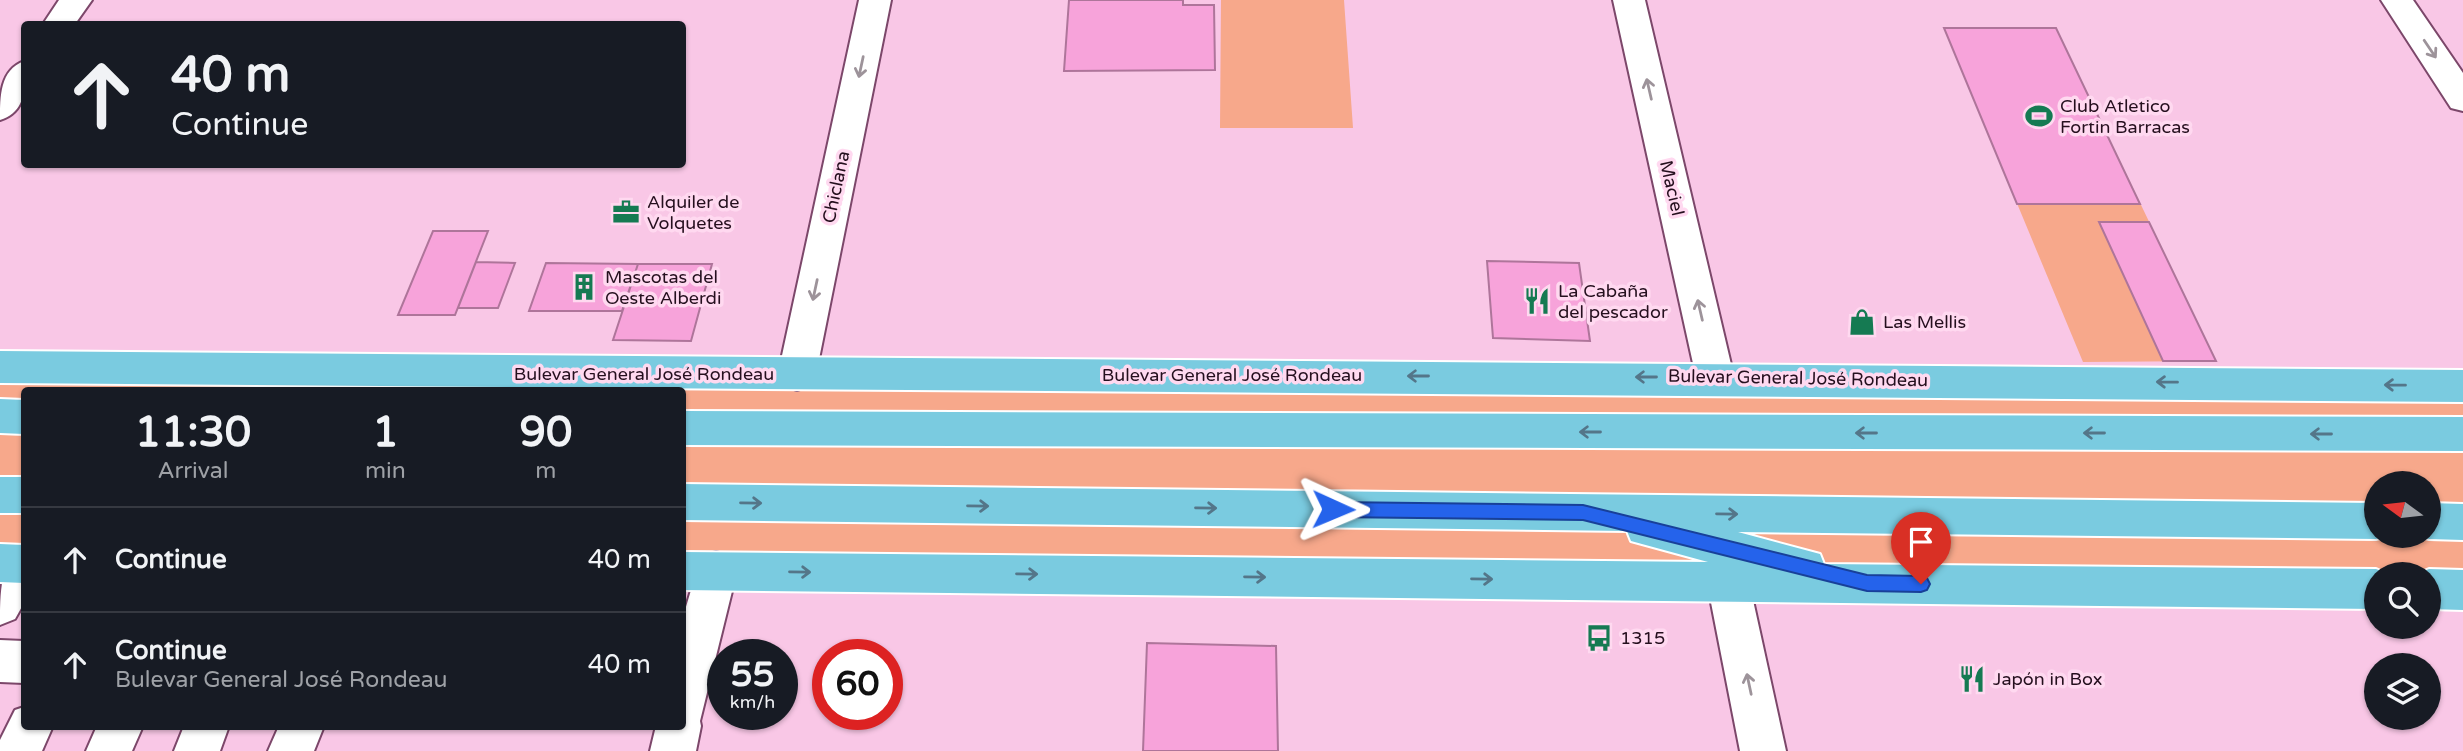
<!DOCTYPE html>
<meta charset="utf-8">
<style>
:root{--surface:#171b24;--page:#20242c;--text:#f1f3f6;--muted:#9ea1a6;--line:#363941}
body{margin:0;font-family:"Varela Round",sans-serif;background:var(--page);color:var(--text);height:100vh;display:flex;flex-direction:column;font-size:26px;white-space:nowrap}
*{box-sizing:border-box;margin:0}
p{font-size:23px;color:var(--muted)}
.icon{flex:none;width:38px;height:38px;fill:none;stroke:currentColor;stroke-width:2;stroke-linecap:round;stroke-linejoin:round}
.map{position:relative;flex:1;overflow:hidden}
.side{position:absolute;left:21px;top:387px;width:665px;height:343px;display:flex;flex-direction:column;background:var(--surface);border-radius:7px;box-shadow:0 2px 5px #0004}
.side>*{flex:none}
.banner{position:absolute;left:21px;top:21px;width:665px;height:147px;border-radius:7px;box-shadow:0 2px 5px #0004;background:#171b24;color:var(--text);overflow:hidden}
.needle{width:46px;rotate:285deg}
.controls{position:absolute;left:2364px;top:471px;display:grid;gap:14px}
.controls a{display:grid;place-items:center;width:77px;height:77px;border-radius:50%;background:var(--surface);box-shadow:0 2px 5px #0004;font-size:35px}
.speed{position:absolute;left:707px;top:639px;display:flex;gap:14px;font-size:35px;font-weight:700;text-align:center}
.speed>*{display:grid;place-content:center;width:91px;height:91px;border-radius:50%;background:var(--surface);box-shadow:0 2px 5px #0004;line-height:1}
.speed small{font-size:18px;font-weight:400}
.speed .limit{border:10px solid #d22;background:#fff;color:#111}
.pin{position:absolute;display:grid;place-items:center;width:60px;height:60px;color:#fff;margin:-72px -30px;border-radius:50% 50% 50% 0;rotate:-45deg;box-shadow:0 0 7px #0007}
.pin .icon{rotate:45deg}
.me{position:absolute;width:77px;margin:-38px;rotate:91deg;stroke-linejoin:round;filter:drop-shadow(0 0 5px #0008)}
.turn{display:flex;align-items:center;gap:24px;height:147px;padding:0 35px;font-size:32px}
.turn .icon{width:91px;height:91px;stroke-width:2.5}
.turn b{display:block;font-size:49px;line-height:60px}
.eta{display:flex;justify-content:space-evenly;align-items:center;height:119px;text-align:center}
.eta b{font-size:42px;font-weight:700;line-height:49px}
ul{padding:0;list-style:none}
li{display:flex;align-items:center;gap:21px;height:105px;padding:0 35px;border-top:2px solid var(--line)}
li div{flex:1}
li b{display:block;font-size:26px}
li em{font-style:normal}
.map>svg:first-child{display:block}
.green{fill:#f7a88b;fill-rule:evenodd}
.building{fill:#f7a3da;stroke:#ae759a;stroke-width:2}
.lines{fill:none;stroke-linecap:round;stroke-linejoin:round}
.minor-casing{stroke:#7c476a;stroke-width:4}
.major-casing{stroke:#fff;stroke-width:4}
.minor{fill:#fff;fill-rule:evenodd}
.major{fill:#7acbe0;fill-rule:evenodd}
.oneway{stroke:#9d939a}
.oneway2{stroke:#547689}
.route{fill:#2563eb;stroke:#184099;stroke-width:2}
.labels{text-anchor:middle;stroke-width:7;stroke-linejoin:round;paint-order:stroke}
.poi-label{font-size:18px;fill:#250f1e;stroke:#ffd9f0;text-anchor:start}
.street-label{font-size:18px;fill:#250f1e;stroke:#ffd9f0}
</style>
<div class="map">
<svg width="2463" height="751" viewBox="0 0 2463 751">
<rect width="100%" height="100%" fill="#f9c7e6"/>
<path class="green" d="M1221 0H1344L1353 128H1220Z
M1944 28H2056L2216 361 2083 362Z
M0 367 2463 386V590L2429 574H2376V589L683 571 682 390H24V564L0 563ZM2376 483H2429V536H2376Z"/>
<path class="building" d="M1069 0H1183V5H1214L1215 70 1064 71Z
M1944 28H2056L2140 204H2017Z
M2099 222H2149L2216 361H2163Z
M433 231H488L455 315H398Z
M1487 261 1579 263 1590 341 1493 338Z
M476 262 515 263 498 308H458Z
M546 263 638 264 622 311H529Z
M638 264H712L691 341 613 340Z
M1147 643 1276 646 1278 751H1143Z"/>
<g class="lines">
<defs>
<path id="minor" d="M59 0H92L75 24H43Z
M859 0H891L816 374 811 385 797 390 783 385 778 374Z
M1613 0H1645L1734 377 1729 388 1715 393 1701 388 1696 377Z
M2381 0H2413L2463 73V111L2451 108Z
M24 61C26 85 27 112 0 120 0 96 0 70 24 61Z
M24 545V603L15 619 0 625C0 594 0 558 24 545Z
M716 552 731 557 737 571 700 721 701 726 696 751H650L656 726H682V620L701 557Z
M1728 563 1743 568 1749 582 1786 751H1740L1707 582 1713 568Z
M0 640 24 641V683L0 682Z
M24 707V726H53L42 751H0V740L15 710Z
M97 726H143L132 751H86Z
M184 726H229L220 751H174Z
M279 726H324L314 751H268Z"/>
<path id="major" d="M0 351 2463 370V402L0 383Z
M0 399 24 400V434L0 433Z
M682 411 2463 417V451L682 445Z
M0 477H24V513H0Z
M682 484 2376 503V536H2387L2376 539 1738 532 1820 554 1824 564 2376 569 2388 574H2376V609L682 590V552L1708 562 1631 541 1627 531 682 520Z
M2429 503 2463 504V540L2429 539 2418 536H2429Z
M0 544 24 545V583L0 582Z
M2429 569 2463 570V610L2429 609V574H2417Z"/>
</defs>
<use href="#minor" class="minor-casing"/>
<use href="#major" class="major-casing"/>
<use href="#minor" class="minor"/>
<use href="#major" class="major"/>
</g>
<defs><path id="oneway-shaft" d="M-6 0H5M1.5-3L5.5 0L1.5 3" fill="none" stroke-width="1.6" stroke-linecap="round" stroke-linejoin="round" transform="scale(1.75)"/></defs>
<g class="oneway">
<use href="#oneway-shaft" transform="translate(2430 49) rotate(56)"/>
<use href="#oneway-shaft" transform="translate(861 67) rotate(102)"/>
<use href="#oneway-shaft" transform="translate(1649 89) rotate(-103)"/>
<use href="#oneway-shaft" transform="translate(815 290) rotate(102)"/>
<use href="#oneway-shaft" transform="translate(1700 310) rotate(-103)"/>
<use href="#oneway-shaft" transform="translate(1749 684) rotate(-102)"/>
</g>
<g class="oneway2">
<use href="#oneway-shaft" transform="translate(1418 376) rotate(-180)"/>
<use href="#oneway-shaft" transform="translate(1646 377) rotate(-180)"/>
<use href="#oneway-shaft" transform="translate(2167 382) rotate(-179)"/>
<use href="#oneway-shaft" transform="translate(2395 385) rotate(-179)"/>
<use href="#oneway-shaft" transform="translate(1590 432) rotate(-180)"/>
<use href="#oneway-shaft" transform="translate(1866 433) rotate(-180)"/>
<use href="#oneway-shaft" transform="translate(2094 433) rotate(-180)"/>
<use href="#oneway-shaft" transform="translate(2321 434) rotate(-180)"/>
<use href="#oneway-shaft" transform="translate(751 503) rotate(1)"/>
<use href="#oneway-shaft" transform="translate(978 506) rotate(1)"/>
<use href="#oneway-shaft" transform="translate(1206 508) rotate(1)"/>
<use href="#oneway-shaft" transform="translate(1727 514) rotate(1)"/>
<use href="#oneway-shaft" transform="translate(800 572) rotate(1)"/>
<use href="#oneway-shaft" transform="translate(1027 574) rotate(1)"/>
<use href="#oneway-shaft" transform="translate(1255 577) rotate(1)"/>
<use href="#oneway-shaft" transform="translate(1482 579) rotate(1)"/>
</g>
<path class="route" d="M1333 502 1583 505 1867 575 1921 576 1927 578 1930 584 1927 590 1921 592 1867 591 1583 520 1333 517 1325 509Z"/>
<defs>
<symbol id="stadium-bare" viewBox="-9 -9 18 18"><path d="M0-5a6.5 5 0 1 0 0 10a6.5 5 0 1 0 0-10ZM-3.5-1.8h7v3.6h-7Z" fill="#157a52" stroke="#ffd9f0" stroke-width="2.5" paint-order="stroke"/></symbol>
<symbol id="office-bare" viewBox="-9 -9 18 18"><path d="M-6-3h4V-5.5h4V-3h4V5H-6ZM-1-4.5V-3h2v-1.5ZM-6 0V1H6V0Z" fill="#157a52" stroke="#ffd9f0" stroke-width="2.5" paint-order="stroke"/></symbol>
<symbol id="building-bare" viewBox="-9 -9 18 18"><path d="M-4-6H4V6H1V3H-1V6H-4ZM-2.5-4.3h1.7v1.8h-1.7ZM.8-4.3h1.7v1.8H.8ZM-2.5-1h1.7V.8h-1.7ZM.8-1h1.7V.8H.8Z" fill="#157a52" stroke="#ffd9f0" stroke-width="2.5" paint-order="stroke"/></symbol>
<symbol id="restaurant-bare" viewBox="-9 -9 18 18"><path d="M-5-6h1v4h1v-4h1v4h1v-4h1v5L-1.5 .5V6h-2V.5L-5-1ZM5-6V6H3V1.5H1.5Q1.5-4 5-6Z" fill="#157a52" stroke="#ffd9f0" stroke-width="2.5" paint-order="stroke"/></symbol>
<symbol id="shop-bare" viewBox="-9 -9 18 18"><path d="M-5-2.5h2.3a2.7 3.5 0 0 1 5.4 0H5L5.5 6h-11ZM-1.5-2.5h3a1.5 2.3 0 0 0-3 0Z" fill="#157a52" stroke="#ffd9f0" stroke-width="2.5" paint-order="stroke"/></symbol>
<symbol id="bus-bare" viewBox="-9 -9 18 18"><path d="M-5-6H5V4H4V6H2V4H-2V6H-4V4H-5ZM-3.5-4V0h7V-4ZM-3.5 1.2v1.5H-2V1.2ZM2 1.2v1.5H3.5V1.2Z" fill="#157a52" stroke="#ffd9f0" stroke-width="2.5" paint-order="stroke"/></symbol>
</defs>
<g fill-rule="evenodd">
<use href="#stadium-bare" x="2020" y="97" width="38" height="38"/>
<use href="#office-bare" x="607" y="193" width="38" height="38"/>
<use href="#building-bare" x="565" y="268" width="38" height="38"/>
<use href="#restaurant-bare" x="1518" y="282" width="38" height="38"/>
<use href="#shop-bare" x="1843" y="303" width="38" height="38"/>
<use href="#bus-bare" x="1580" y="619" width="38" height="38"/>
<use href="#restaurant-bare" x="1953" y="660" width="38" height="38"/>
</g>
<g class="labels">
<g class="poi-label">
<text x="2060" y="112">Club Atletico<tspan x="2060" dy="21">Fortin Barracas</tspan></text>
<text x="647" y="208">Alquiler de<tspan x="647" dy="21">Volquetes</tspan></text>
<text x="605" y="283">Mascotas del<tspan x="605" dy="21">Oeste Alberdi</tspan></text>
<text x="1558" y="297">La Cabaña<tspan x="1558" dy="21">del pescador</tspan></text>
<text x="1883" y="328">Las Mellis</text>
<text x="1620" y="644">1315</text>
<text x="1993" y="685">Japón in Box</text>
</g>
<g class="street-label">
<text transform="translate(836 187) rotate(-78)" y="6">Chiclana</text>
<text transform="translate(1672 188) rotate(77)" y="6">Maciel</text>
<text x="644" y="380">Bulevar General José Rondeau</text>
<text x="1232" y="381">Bulevar General José Rondeau</text>
<text transform="translate(1798 378) rotate(1)" y="6">Bulevar General José Rondeau</text>
</g>
</g>
</svg>
<div class="controls">
<a><svg class="needle" viewBox="-14 -14 28 28"><path d="M0-13l5 13h-10z" fill="#e53935"/><path d="M0 13l5-13h-10z" fill="#9ea1a6"/></svg></a>
<a><svg class="icon" aria-label="search" viewBox="0 0 24 24"><circle cx="10" cy="10" r="6"/><path d="M15 15l6 6"/></svg></a>
<a><svg class="icon" aria-label="layers" viewBox="0 0 24 24"><path d="M12 4l9 5-9 5-9-5zM3 14l9 5 9-5"/></svg></a>
</div>
<div class="speed"><div>55<small>km/h</small></div><div class="limit">60</div></div>
<div class="pin" style="left:1921px;top:584px;background:#d93025"><svg class="icon" aria-label="arrive" viewBox="0 0 24 24"><path d="M6 21V4h12l-3 4 3 4H6"/></svg></div>
<svg class="me" style="left:1333px;top:509px" viewBox="-20 -20 40 40"><path d="M0-17L14 15 0 8-14 15z" fill="#2563eb" stroke="#fff" stroke-width="4"/></svg>
<div class="banner">
<div class="turn"><svg class="icon" aria-label="ahead" viewBox="0 0 24 24"><path d="M12 20V5M6 11l6-6 6 6"/></svg><div><b>40 m</b>Continue</div></div>
</div>
<section class="side">
<div class="eta">
<div><b>11:30</b><p>Arrival</p></div>
<div><b>1</b><p>min</p></div>
<div><b>90</b><p>m</p></div>
</div>
<ul>
<li><svg class="icon" aria-label="ahead" viewBox="0 0 24 24"><path d="M12 20V5M6 11l6-6 6 6"/></svg><div><b>Continue</b></div><em>40 m</em></li>
<li><svg class="icon" aria-label="ahead" viewBox="0 0 24 24"><path d="M12 20V5M6 11l6-6 6 6"/></svg><div><b>Continue</b><p>Bulevar General José Rondeau</p></div><em>40 m</em></li>
</ul>
</section>
</div>
